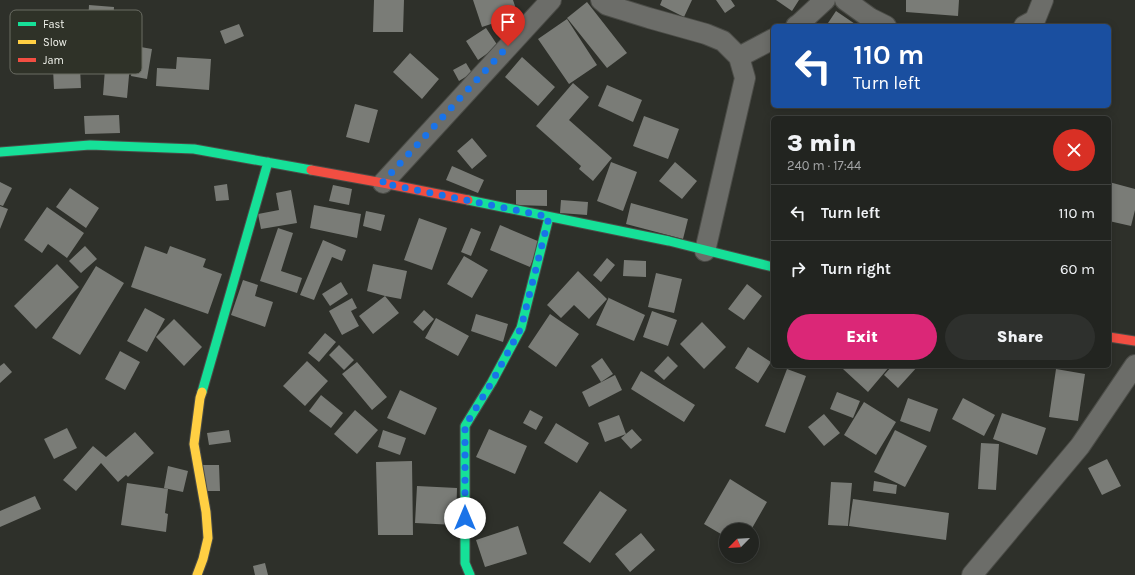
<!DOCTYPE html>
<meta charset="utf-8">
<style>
:root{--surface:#222420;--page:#2e302d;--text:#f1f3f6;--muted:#a2a4a5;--line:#3f413e;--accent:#db2777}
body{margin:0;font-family:Karla,sans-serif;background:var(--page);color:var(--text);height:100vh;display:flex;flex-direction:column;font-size:15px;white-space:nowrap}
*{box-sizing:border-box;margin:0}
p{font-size:13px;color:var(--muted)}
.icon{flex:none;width:22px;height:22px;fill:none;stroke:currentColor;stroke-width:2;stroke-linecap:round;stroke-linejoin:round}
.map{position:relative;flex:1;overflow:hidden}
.side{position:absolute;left:771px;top:116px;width:340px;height:252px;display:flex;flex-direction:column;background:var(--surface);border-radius:6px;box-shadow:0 2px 10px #0003,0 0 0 1px var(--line)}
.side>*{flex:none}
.top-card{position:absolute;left:771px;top:24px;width:340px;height:84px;border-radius:6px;box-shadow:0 2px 10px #0003,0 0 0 1px var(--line);background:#1a4fa0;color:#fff;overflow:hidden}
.needle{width:26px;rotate:246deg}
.buttons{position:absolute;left:719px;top:523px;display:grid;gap:8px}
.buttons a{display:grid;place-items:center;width:40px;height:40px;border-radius:50%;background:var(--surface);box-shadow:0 2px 10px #0003,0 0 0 1px var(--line);font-size:20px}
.pin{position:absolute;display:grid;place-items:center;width:34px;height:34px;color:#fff;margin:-41px -17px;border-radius:50% 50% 50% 0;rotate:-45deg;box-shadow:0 0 4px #0007}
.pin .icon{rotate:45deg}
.me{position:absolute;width:44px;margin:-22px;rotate:0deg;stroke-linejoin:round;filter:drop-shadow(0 0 3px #0008)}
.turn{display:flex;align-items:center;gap:14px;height:84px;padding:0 16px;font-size:18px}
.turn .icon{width:52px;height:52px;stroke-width:2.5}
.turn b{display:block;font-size:28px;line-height:34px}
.round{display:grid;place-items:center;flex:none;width:42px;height:42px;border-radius:21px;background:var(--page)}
.summary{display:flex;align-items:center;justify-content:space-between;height:68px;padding:0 16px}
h1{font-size:24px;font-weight:800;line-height:30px}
.primary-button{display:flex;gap:8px;margin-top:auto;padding:8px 16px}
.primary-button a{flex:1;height:46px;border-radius:24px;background:var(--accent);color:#fff;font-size:16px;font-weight:800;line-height:46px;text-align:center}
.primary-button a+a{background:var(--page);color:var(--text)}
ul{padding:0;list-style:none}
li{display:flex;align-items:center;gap:12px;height:56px;padding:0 16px;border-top:1px solid var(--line)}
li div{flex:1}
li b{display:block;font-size:15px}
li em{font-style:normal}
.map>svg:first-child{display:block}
.building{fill:#7a7c77}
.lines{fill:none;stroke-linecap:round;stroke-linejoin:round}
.street-casing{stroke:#4b4c47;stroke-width:22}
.fast-casing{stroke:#4b4c47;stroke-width:11}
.slow-casing{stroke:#4b4c47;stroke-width:11}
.jam-casing{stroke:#4b4c47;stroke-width:11}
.street{stroke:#6c6d69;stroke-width:20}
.fast{stroke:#16e098;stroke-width:9}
.slow{stroke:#ffcf43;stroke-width:9}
.jam{stroke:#f24e42;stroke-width:9}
.route{stroke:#1a73e8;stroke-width:7;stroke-dasharray:0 12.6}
.key{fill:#2f3228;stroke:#6a6c63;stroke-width:1}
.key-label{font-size:11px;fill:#f3f5ee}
</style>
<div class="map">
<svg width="1135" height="575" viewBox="0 0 1135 575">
<rect width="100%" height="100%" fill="#2e302a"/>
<path class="building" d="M374 0H404L403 32H373Z
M473 0H513L518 15 482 27Z
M662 0H692L684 17 660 5Z
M716 0H731L735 6 725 13Z
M776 0H799L792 11Z
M906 0H959L958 16 906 12Z
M587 2 627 53 607 68 567 18Z
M89 5 114 7 113 25 88 23Z
M836 11 858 26H826Z
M567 19 597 65 569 84 538 39Z
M239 24 244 36 225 44 220 31Z
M78 27 81 88 54 89 51 28Z
M486 28 498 46 478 60 466 41Z
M87 38 132 42 127 98 103 95 105 69 85 67Z
M135 46 152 49 147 79 131 76Z
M410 53 439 79 422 99 393 72Z
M177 57 211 59 209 90 156 86 157 68 176 69Z
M522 57 555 87 538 106 505 77Z
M466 63 472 73 459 81 453 70Z
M573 83 589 97 569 120 612 158 593 181 579 169 581 166 536 126Z
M607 85 642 100 633 122 598 106Z
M355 104 378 110 369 143 346 137Z
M119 115 120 133 85 134 84 116Z
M644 116 679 129 668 159 633 146Z
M472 138 487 156 472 169 457 151Z
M611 162 637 172 623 211 597 201Z
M675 162 697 181 682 199 659 181Z
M452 166 484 180 478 193 446 180Z
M0 182 12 188 3 206 0 205Z
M1109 182 1135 189V210L1131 226 1109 221Z
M227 184 229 200 216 201 214 186Z
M333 185 352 189 349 205 329 201Z
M70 188 99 208 86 228 56 207Z
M291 190 297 223 261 229 258 214 279 210 276 193Z
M516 190H547V206L516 205Z
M561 200 588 202 587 215 560 213Z
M631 203 688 219 683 239 626 224Z
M314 205 361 214 357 238 310 228Z
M0 206 8 209 0 229Z
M47 207 84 233 67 258 48 244 42 253 24 240Z
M366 211 385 215 381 231 363 226Z
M419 218 447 228 432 270 404 260Z
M500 225 540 242 530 267 490 250Z
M278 228 293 233 281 271 302 278 297 293 260 281Z
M471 228 481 232 471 256 461 252Z
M323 240 346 250 342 261 332 257 314 300 300 295Z
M85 246 97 259 81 273 69 261Z
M145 246 167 254 170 246 206 259 203 267 222 274 208 314 131 287Z
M464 256 488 270 472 298 447 284Z
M607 258 615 265 601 282 593 275Z
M624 260 646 261V277L623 276Z
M57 264 79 287 36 329 14 306Z
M373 264 407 271 401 299 385 296 399 313 373 334 359 316 385 296 367 291Z
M96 266 124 283 80 355 52 338Z
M578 271 607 299 589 319 574 305 561 318 547 305Z
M656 273 682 279 674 313 648 307Z
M243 280 258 285 255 296 273 302 265 327 231 315Z
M341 282 348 294 330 306 322 294Z
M747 284 762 296 744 320 728 309Z
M609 297V298L645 315 634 341 596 325Z
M352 298 357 308 351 311 359 326 342 335 329 311Z
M145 308 165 319 147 352 127 341Z
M424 310 434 319 423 331 413 322Z
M652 311 677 320 668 346 643 337Z
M476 314 508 324 503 342 471 331Z
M550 314 579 334 556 367 528 347Z
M436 318 469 336 458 356 425 338Z
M174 319 202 347 184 366 156 337Z
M702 322 726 347 704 369 680 344Z
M325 333 336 342 319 362 308 353Z
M339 345 354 360 344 370 329 355Z
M748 347 771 362 758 383 735 368Z
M120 351 140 362 125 390 105 379Z
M668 356 678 366 664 380 654 371Z
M602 358 613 374 601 382 591 366Z
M307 361 328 381 305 406 283 386Z
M357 362 387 397 372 410 342 374Z
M4 363 12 372 0 383V366Z
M846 366H890L868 392 843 369Z
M892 366H918L898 388 884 375Z
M787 369 806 376 785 433 765 426Z
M1056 369 1085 374 1078 421 1049 417Z
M641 371 695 405 684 422 631 389Z
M615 375 622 390 589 407 582 392Z
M400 390 437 408 425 435 387 418Z
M837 392 860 401 853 418 830 409Z
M321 395 343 413 331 428 309 411Z
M908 398 938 409 930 432 900 421Z
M963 398 995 415 984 436 952 419Z
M864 402 896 422 876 455 844 435Z
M355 410 378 430 357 454 334 434Z
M530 410 543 417 536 430 523 423Z
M1002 413 1046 428 1037 455 993 439Z
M824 414 840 433 824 446 808 427Z
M619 415 626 434 605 442 598 423Z
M556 423 589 443 577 463 544 443Z
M67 428 77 448 54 459 44 439Z
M489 429 527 446 515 474 476 457Z
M632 429 642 440 631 449 621 438Z
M229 430 231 442 209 445 207 433Z
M383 430 406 438 400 455 378 447Z
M895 430 927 446 905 487 874 472Z
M135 432 154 453 128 477 126 475 118 482 101 463 76 491 63 480 93 446 106 457Z
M981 443 999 444 996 490 978 489Z
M1107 459 1121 486 1102 495 1088 468Z
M412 461 413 535H378L376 462Z
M203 465H219L220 491H203Z
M168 466 188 471 183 492 164 488Z
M730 479 767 502 751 530H726V537L704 524Z
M874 481 897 485 896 494 873 491Z
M831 482 852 483 848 526 828 525Z
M127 483 168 489 165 513 168 514 166 532 121 525Z
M417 486 457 488 456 525 415 523Z
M600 491 627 510 590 563 563 543Z
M35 496 41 509 0 527V511Z
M853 499 949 513 946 540 849 526Z
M518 526 527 554 485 567 476 540Z
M641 533 655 550 630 572 615 554Z
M265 563 268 575H255L253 566Z"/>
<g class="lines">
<defs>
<path id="street" d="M601 0 607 5 649 18 706 34 723 41 739 57 745 78 705 251
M845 0 870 18 886 26
M796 26 799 24 825 0
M1024 26 1035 20 1043 0
M739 57 773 39
M383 183 551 0
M972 575 1080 446 1135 365"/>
<path id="fast" d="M0 152 90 145 194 149 311 170
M468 200 669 241 773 267
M202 392 268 162
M470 575 465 563V426L492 382 521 328 549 217"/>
<path id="slow" d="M197 575 203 559 208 538 206 512 194 444 200 398 202 392"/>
<path id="jam" d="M311 170 383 183 468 200
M1109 337 1135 341"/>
</defs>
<use href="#street" class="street-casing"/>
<use href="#fast" class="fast-casing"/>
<use href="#slow" class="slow-casing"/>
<use href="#jam" class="jam-casing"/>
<use href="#street" class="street"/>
<use href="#fast" class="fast"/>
<use href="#slow" class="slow"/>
<use href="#jam" class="jam"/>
</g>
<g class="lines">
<path class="route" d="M465 518V426L492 382 521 328 549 217 382 183 508 46"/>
</g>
<rect x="10" y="10" width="132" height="64" rx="6" class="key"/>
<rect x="18" y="22" width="18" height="4" fill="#16e098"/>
<rect x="18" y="40" width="18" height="4" fill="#ffcf43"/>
<rect x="18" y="58" width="18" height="4" fill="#f24e42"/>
<g class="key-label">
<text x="43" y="28">Fast</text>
<text x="43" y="46">Slow</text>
<text x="43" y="64">Jam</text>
</g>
</svg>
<div class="buttons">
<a><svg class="needle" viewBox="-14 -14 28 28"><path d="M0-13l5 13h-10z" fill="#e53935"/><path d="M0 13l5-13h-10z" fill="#a2a4a5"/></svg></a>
</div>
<div class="pin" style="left:508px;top:46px;background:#d93025"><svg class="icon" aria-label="arrive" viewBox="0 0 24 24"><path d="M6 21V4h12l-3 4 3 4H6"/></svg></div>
<svg class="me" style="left:465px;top:518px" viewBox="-20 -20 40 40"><circle r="19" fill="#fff"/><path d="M0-13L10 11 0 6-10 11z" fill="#1a73e8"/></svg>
<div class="top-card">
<div class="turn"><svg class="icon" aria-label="left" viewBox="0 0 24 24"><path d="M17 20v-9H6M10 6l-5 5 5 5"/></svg><div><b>110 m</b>Turn left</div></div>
</div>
<section class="side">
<div class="summary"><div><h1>3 min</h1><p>240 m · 17:44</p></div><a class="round" style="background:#d93025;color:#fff"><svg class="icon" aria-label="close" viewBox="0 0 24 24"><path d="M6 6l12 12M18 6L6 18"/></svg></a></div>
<ul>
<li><svg class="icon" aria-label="left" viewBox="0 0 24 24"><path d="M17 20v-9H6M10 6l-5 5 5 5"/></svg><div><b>Turn left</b></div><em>110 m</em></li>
<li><svg class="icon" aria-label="right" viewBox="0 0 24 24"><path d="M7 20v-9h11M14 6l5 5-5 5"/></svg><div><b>Turn right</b></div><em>60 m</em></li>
</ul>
<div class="primary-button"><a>Exit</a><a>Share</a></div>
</section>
</div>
